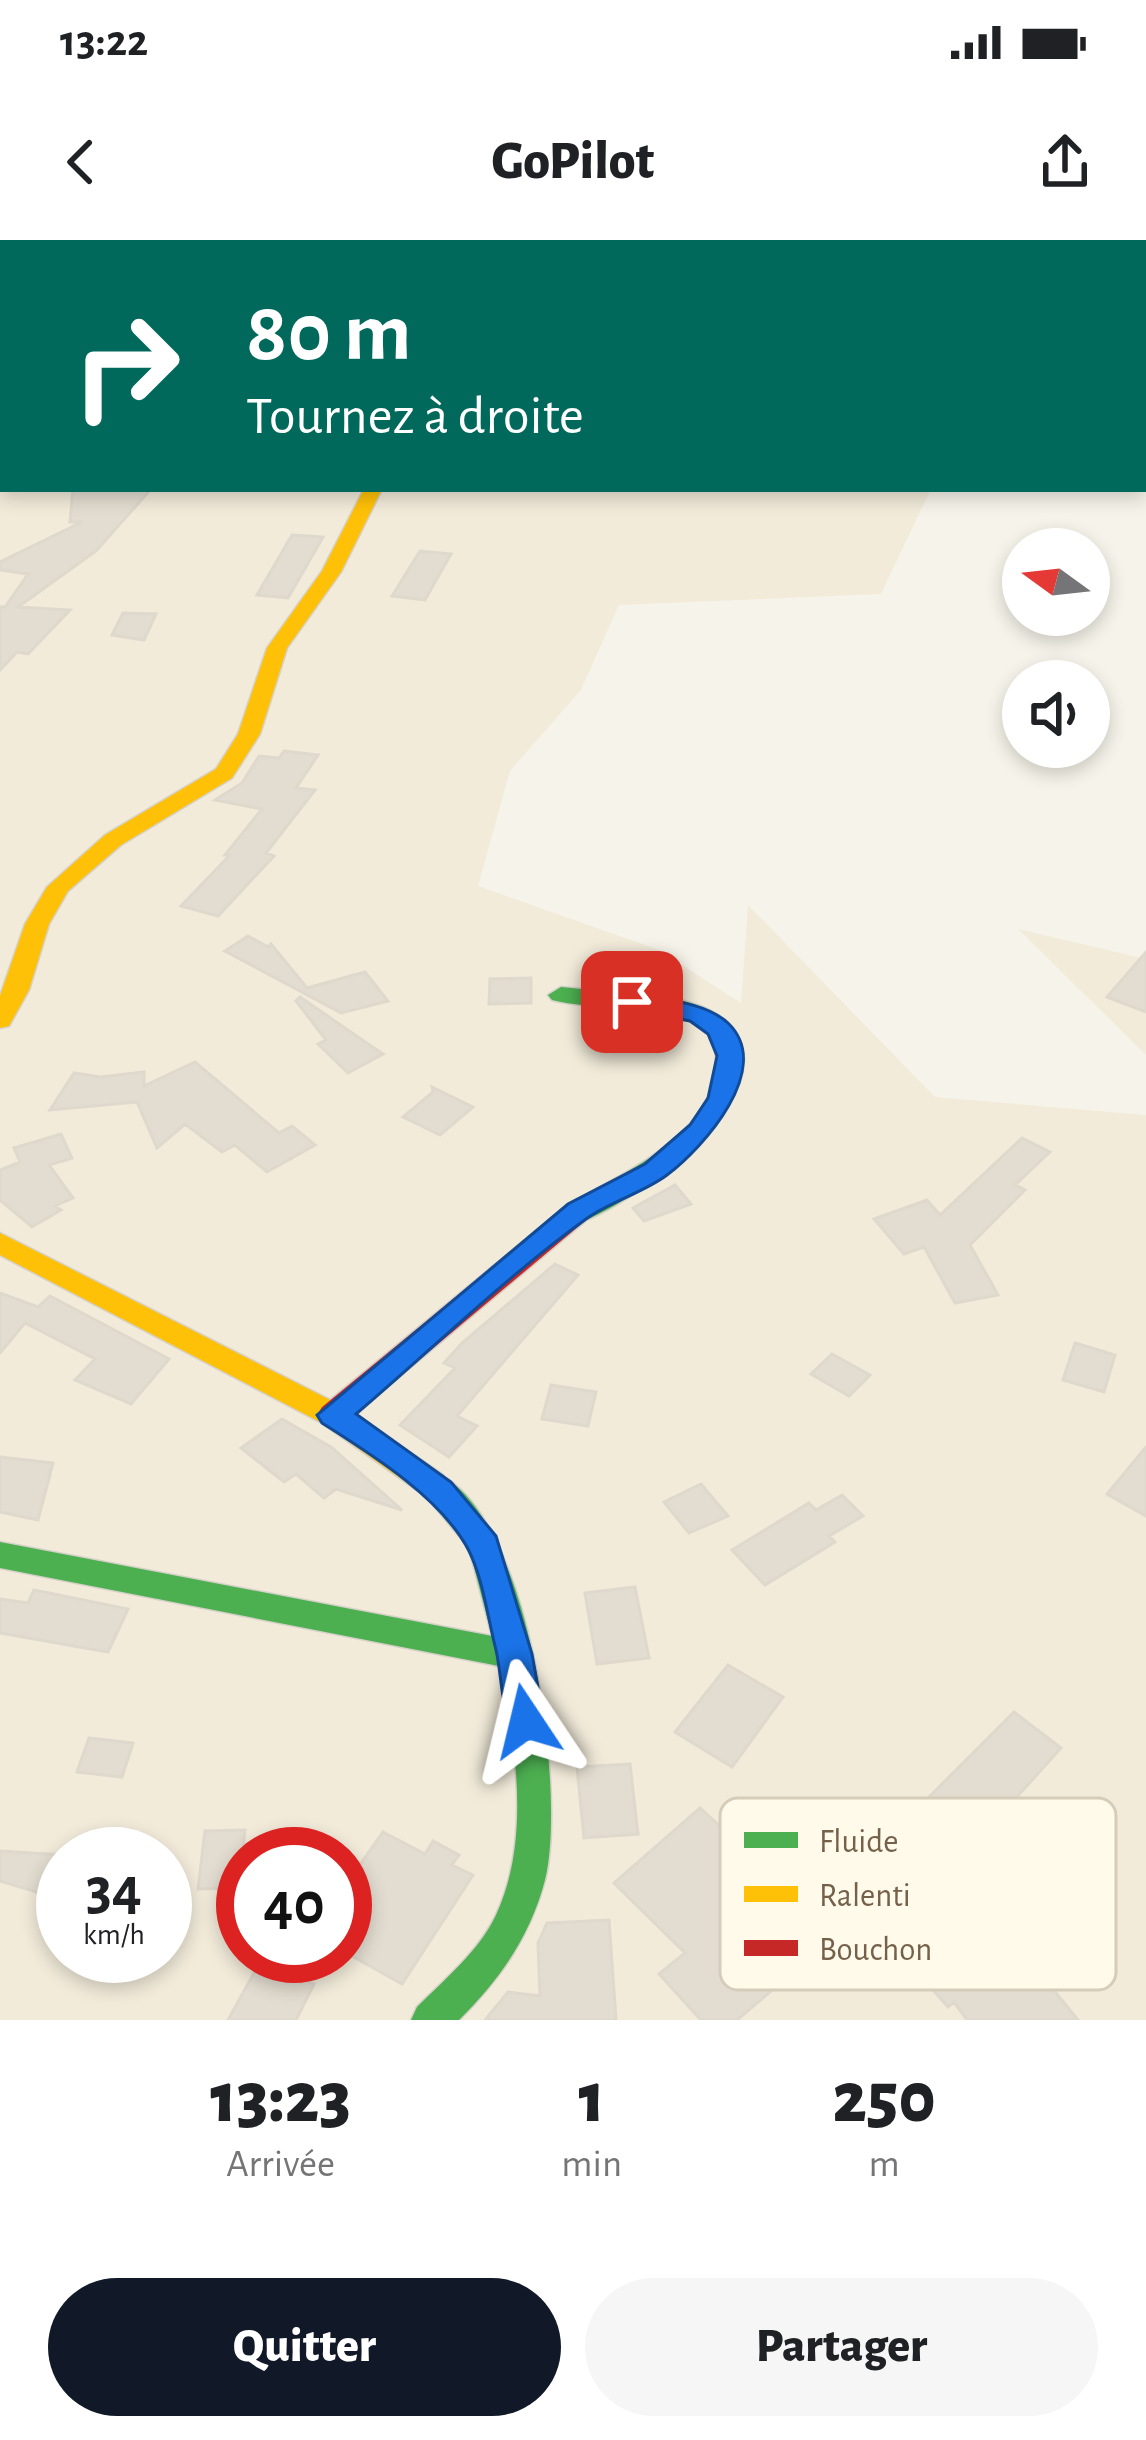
<!DOCTYPE html>
<html lang="fr">
<meta charset="utf-8">
<style>
:root{--surface:#fff;--page:#f6f6f6;--text:#202124;--muted:#757577;--accent:#111827}
body{margin:0;font-family:"Alegreya Sans",sans-serif;background:var(--page);color:var(--text);height:100vh;display:flex;flex-direction:column;font-size:45px;white-space:nowrap}
*{box-sizing:border-box;margin:0}
p{font-size:39px;color:var(--muted)}
.icon{flex:none;width:66px;height:66px;fill:none;stroke:currentColor;stroke-width:2;stroke-linecap:round;stroke-linejoin:round}
.map{position:relative;height:1780px;overflow:hidden}
.drawer{display:flex;flex-direction:column;background:var(--surface);flex:1}
.drawer>*{flex:none}
.hud{position:absolute;left:0px;top:0px;width:1146px;height:252px;box-shadow:0 6px 18px #0003;background:#00695c;color:#fff;overflow:hidden}
.needle{width:78px;rotate:285deg}
.tools{position:absolute;left:1002px;top:288px;display:grid;gap:24px}
.tools a{display:grid;place-items:center;width:108px;height:108px;border-radius:50%;background:var(--surface);box-shadow:0 6px 18px #0003;font-size:60px}
.speed{position:absolute;left:36px;top:1587px;display:flex;gap:24px;font-size:60px;font-weight:700;text-align:center}
.speed>*{display:grid;place-content:center;width:156px;height:156px;border-radius:50%;background:var(--surface);box-shadow:0 6px 18px #0003;line-height:1}
.speed small{font-size:30px;font-weight:400}
.speed .limit{border:18px solid #d22;background:#fff;color:#111}
.pin{position:absolute;display:grid;place-items:center;width:102px;height:102px;color:#fff;margin:-51px;border-radius:24px;box-shadow:0 6px 18px #0006}
.me{position:absolute;width:132px;margin:-66px;rotate:350deg;stroke-linejoin:round;filter:drop-shadow(0 0 9px #0008)}
.turn{display:flex;align-items:center;gap:42px;height:252px;padding:0 48px;font-size:54px}
.turn .icon{width:156px;height:156px;stroke-width:2.5}
.turn b{display:block;font-size:84px;line-height:102px}
.eta{display:flex;justify-content:space-evenly;align-items:center;height:204px;text-align:center}
.eta b{font-size:72px;font-weight:800;line-height:84px}
.action{display:flex;gap:24px;margin-top:auto;padding:24px 48px}
.action a{flex:1;height:138px;border-radius:72px;background:var(--accent);color:#fff;font-size:48px;font-weight:800;line-height:138px;text-align:center}
.action a+a{background:var(--page);color:var(--text)}
.status{display:flex;justify-content:space-between;align-items:center;height:84px;padding:0 60px;background:var(--surface);direction:ltr}
.status svg{height:33px;fill:currentColor}
header{display:flex;justify-content:space-between;align-items:center;height:156px;padding:0 48px;background:var(--surface);font-size:54px;font-weight:800}
.map>svg:first-child{display:block}
.residential{fill:#f2ebda;fill-rule:evenodd}
.building{fill:#e3ddd1;stroke:#dfd8cc;stroke-width:3}
.lines{fill:none;stroke-linecap:round;stroke-linejoin:round}
.street-casing{stroke:#d5d1c8;stroke-width:3}
.fast-casing{stroke:#d6d1c8;stroke-width:3}
.slow-casing{stroke:#d6d1c8;stroke-width:3}
.jam-casing{stroke:#d6d1c8;stroke-width:3}
.street{fill:#fefdfc;fill-rule:evenodd}
.fast{fill:#4caf50;fill-rule:evenodd}
.slow{fill:#ffc107;fill-rule:evenodd}
.jam{fill:#c62828;fill-rule:evenodd}
.route{fill:#1a73e8;stroke:#114b97;stroke-width:3}
.key{fill:#fffaea;stroke:#d6ccba;stroke-width:3}
.key-label{font-size:33px;fill:#756049}
</style>
<div class="status"><b>13:22</b><svg viewBox="0 0 49 12"><path d="M0 12V9h3v3zM5 12V6h3v6zM10 12V3h3v9zM15 12V0h3v12zM26 1h20v11H26zM47 4h2v5h-2z"/></svg></div>
<header><svg class="icon" aria-label="back" viewBox="0 0 24 24"><path d="M15 5l-7 7 7 7"/></svg>GoPilot<svg class="icon" aria-label="share" viewBox="0 0 24 24"><path d="M12 15V3M7 8l5-5 5 5M5 13v7h14v-7"/></svg></header>
<div class="map">
<svg width="1146" height="1780" viewBox="0 0 1146 1780">
<rect width="100%" height="100%" fill="#f6f4ea"/>
<path class="residential" d="M0 0H671L3 3V249H931L881 354 619 365 581 450 510 531 478 646 659 710 741 763 748 665 935 857 1146 875V1780H0ZM63 1614H165V1716H63ZM243 1614H345V1716H243Z
M1018 689 1146 719V815Z"/>
<path class="building" d="M73 249H151L96 311 18 367 70 370 28 414 17 412 0 430V367H5L28 334 0 330V322L82 282H70Z
M292 295 323 297 288 358 257 355Z
M420 311 451 314 425 360 392 356Z
M123 373 156 374 144 400 112 395Z
M284 511 318 515 296 548 315 550 266 613 274 616 218 676 181 666 230 615H225L262 569 215 560 242 543 259 516 279 518Z
M248 696 268 707 271 704 307 748 365 732 388 761 341 773 225 711Z
M1146 712V772L1107 757Z
M531 738V763L489 764 490 739Z
M300 757 358 797 383 814 348 833 318 804 326 800 296 761Z
M195 822 279 893 292 886 315 905 267 932 235 905 222 912 185 884 157 908 137 862 50 870 74 833 100 837 144 832V846Z
M432 847 473 867 440 895 403 877 433 852Z
M61 894 72 918 49 925 73 958 55 966 61 970 32 987 0 960V930L20 922 14 908Z
M1022 898 1050 912 1015 945 1025 950 970 1005 998 1055 955 1063 924 1007 904 1014 874 979 927 960 940 975Z
M675 945 691 964 644 981 633 968Z
M555 1024 578 1035 457 1176 477 1186 449 1217 400 1185 455 1128 444 1123 462 1103Z
M0 1053 38 1067 50 1056 169 1119 131 1164 75 1140 95 1119 25 1083 0 1113Z
M1075 1103 1115 1115 1104 1152 1063 1140Z
M832 1114 870 1135 849 1156 811 1134Z
M551 1145 596 1152 588 1186 542 1179Z
M282 1179 331 1207 402 1270 336 1249 324 1258 296 1234 284 1242 241 1208Z
M1146 1207V1276L1107 1254Z
M0 1217 53 1223 38 1280 0 1272Z
M701 1244 728 1276 689 1293 664 1262Z
M842 1255 863 1276 829 1296 835 1302 765 1345 732 1310 809 1263 816 1270Z
M635 1347 649 1418 597 1424 585 1353Z
M34 1350 128 1369 108 1412 0 1393V1359L28 1363Z
M728 1425 783 1457 732 1527 675 1492Z
M1014 1472 1061 1508 931 1652 963 1686 1016 1637 1060 1676 1023 1712 1078 1780H967L954 1762 948 1767 874 1683 861 1675 737 1780H701L659 1734 685 1713 614 1643 700 1568 777 1638 796 1623 815 1643 847 1616 864 1632 933 1560 929 1557Z
M89 1498 133 1503 122 1537 77 1532Z
M630 1524 638 1594 584 1598 577 1527Z
M245 1590 239 1648 198 1649 205 1591Z
M383 1592 425 1614 433 1601 459 1615 452 1625 473 1635 402 1744 345 1712V1681L360 1659 345 1651V1646Z
M0 1611 63 1615V1660L0 1641Z
M609 1680 616 1780H485L508 1752 540 1756 538 1703 547 1683Z
M260 1722 314 1744 296 1780H228Z"/>
<g class="lines">
<defs>
<path id="street" d="M3 154V167L0 168V155Z"/>
<path id="fast" d="M561 747C604 752 681 751 716 774 812 838 633 967 575 984L561 974 565 967C619 934 720 895 716 817 715 800 705 787 690 781 648 763 596 771 552 760L548 755Z
M432 1232C529 1263 567 1554 545 1640 530 1697 500 1739 459 1780H411L417 1767C445 1739 479 1711 496 1675 531 1600 516 1504 499 1426L0 1328V1302L492 1396 469 1308 416 1244 421 1235Z"/>
<path id="slow" d="M364 249H382L341 332 287 408 260 494 232 538 121 605 68 651 49 684 29 750 9 786 0 788V756L25 684 47 647 105 595 216 529 238 494 267 408 322 331Z
M0 993 344 1167 443 1235 448 1244 443 1253 432 1256 421 1253 322 1183 0 1015Z"/>
<path id="jam" d="M575 964 589 974 585 981 344 1183 333 1187 322 1183 317 1175 322 1167 565 967Z"/>
</defs>
<use href="#street" class="street-casing"/>
<use href="#fast" class="fast-casing"/>
<use href="#slow" class="slow-casing"/>
<use href="#jam" class="jam-casing"/>
<use href="#street" class="street"/>
<use href="#fast" class="fast"/>
<use href="#slow" class="slow"/>
<use href="#jam" class="jam"/>
</g>
<path class="route" d="M632 754C662 760 704 761 728 783 775 828 703 908 667 935 643 953 611 961 586 979 507 1036 431 1110 356 1174L451 1242 496 1296 532 1414 544 1481 539 1492 526 1496 513 1492C501 1467 502 1437 496 1410 488 1379 483 1339 469 1311 442 1258 371 1214 322 1183L317 1175 568 964 645 924 690 885 708 858 717 816 708 794 690 781 623 768 620 762 623 756Z"/>
<rect x="720" y="1558" width="396" height="192" rx="18" class="key"/>
<rect x="744" y="1592" width="54" height="16" fill="#4caf50"/>
<rect x="744" y="1646" width="54" height="16" fill="#ffc107"/>
<rect x="744" y="1700" width="54" height="16" fill="#c62828"/>
<g class="key-label">
<text x="819" y="1612">Fluide</text>
<text x="819" y="1666">Ralenti</text>
<text x="819" y="1720">Bouchon</text>
</g>
</svg>
<div class="tools">
<a><svg class="needle" viewBox="-14 -14 28 28"><path d="M0-13l5 13h-10z" fill="#e53935"/><path d="M0 13l5-13h-10z" fill="#757577"/></svg></a>
<a><svg class="icon" aria-label="sound" viewBox="0 0 24 24"><path d="M4 9h4l5-4v14l-5-4H4zM17 9q2 3 0 6"/></svg></a>
</div>
<div class="speed"><div>34<small>km/h</small></div><div class="limit">40</div></div>
<div class="pin" style="left:632px;top:762px;background:#d93025"><svg class="icon" aria-label="arrive" viewBox="0 0 24 24"><path d="M6 21V4h12l-3 4 3 4H6"/></svg></div>
<svg class="me" style="left:526px;top:1481px" viewBox="-20 -20 40 40"><path d="M0-17L14 15 0 8-14 15z" fill="#1a73e8" stroke="#fff" stroke-width="4"/></svg>
<div class="hud">
<div class="turn"><svg class="icon" aria-label="right" viewBox="0 0 24 24"><path d="M7 20v-9h11M14 6l5 5-5 5"/></svg><div><b>80 m</b>Tournez à droite</div></div>
</div>
</div>
<section class="drawer">
<div class="eta">
<div><b>13:23</b><p>Arrivée</p></div>
<div><b>1</b><p>min</p></div>
<div><b>250</b><p>m</p></div>
</div>
<div class="action"><a>Quitter</a><a>Partager</a></div>
</section>
